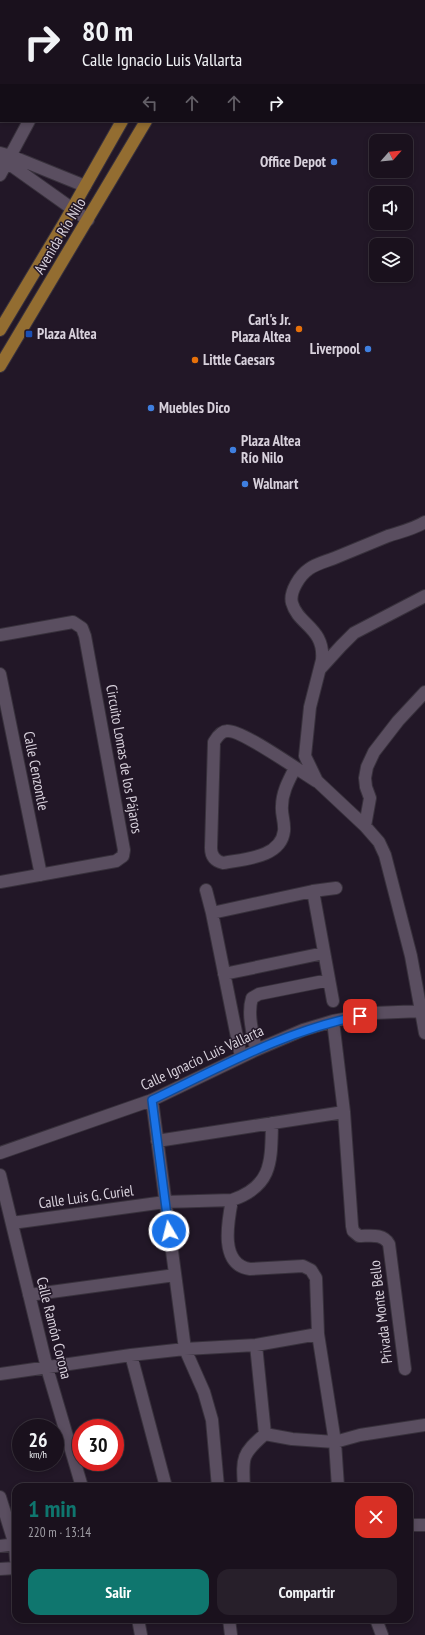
<!DOCTYPE html>
<html lang="es">
<meta charset="utf-8">
<style>
:root{--surface:#1a111d;--page:#271f2a;--text:#f1f3f6;--muted:#9f9da4;--line:#38313b;--accent:#0f766e}
body{margin:0;font-family:"PT Sans Narrow",sans-serif;background:var(--page);color:var(--text);height:100vh;display:flex;flex-direction:column;font-size:15px;white-space:nowrap}
*{box-sizing:border-box;margin:0}
p{font-size:13px;color:var(--muted)}
.icon{flex:none;width:22px;height:22px;fill:none;stroke:currentColor;stroke-width:2;stroke-linecap:round;stroke-linejoin:round}
.map{position:relative;flex:1;overflow:hidden}
.drawer{position:absolute;left:12px;top:1483px;width:401px;height:140px;display:flex;flex-direction:column;background:var(--surface);border-radius:12px;box-shadow:0 2px 6px #0003,0 0 0 1px var(--line)}
.drawer>*{flex:none}
.top-card{position:absolute;left:0px;top:0px;width:425px;height:122px;box-shadow:0 2px 6px #0003,0 0 0 1px var(--line);background:#1a111d;color:var(--text);overflow:hidden}
.needle{width:26px;rotate:63deg}
.tools{position:absolute;left:369px;top:134px;display:grid;gap:8px}
.tools a{display:grid;place-items:center;width:44px;height:44px;border-radius:8px;background:var(--surface);box-shadow:0 2px 6px #0003,0 0 0 1px var(--line);font-size:20px}
.speed{position:absolute;left:12px;top:1419px;display:flex;gap:8px;font-size:20px;font-weight:700;text-align:center}
.speed>*{display:grid;place-content:center;width:52px;height:52px;border-radius:50%;background:var(--surface);box-shadow:0 2px 6px #0003,0 0 0 1px var(--line);line-height:1}
.speed small{font-size:10px;font-weight:400}
.speed .limit{border:6px solid #d22;background:#fff;color:#111}
.pin{position:absolute;display:grid;place-items:center;width:34px;height:34px;color:#fff;margin:-17px;border-radius:8px;box-shadow:0 2px 6px #0006}
.me{position:absolute;width:44px;margin:-22px;rotate:352deg;stroke-linejoin:round;filter:drop-shadow(0 0 3px #0008)}
.turn{display:flex;align-items:center;gap:14px;height:84px;padding:0 16px;font-size:18px}
.turn .icon{width:52px;height:52px;stroke-width:2.5}
.turn b{display:block;font-size:28px;line-height:34px}
.lanes{display:flex;align-items:center;height:38px;padding:0 16px;background:#0003;justify-content:center;gap:20px;direction:ltr}
.lanes .off{opacity:.35}
.round{display:grid;place-items:center;flex:none;width:42px;height:42px;border-radius:12px;background:var(--page)}
.head{display:flex;align-items:center;justify-content:space-between;height:68px;padding:0 16px}
h1{font-size:24px;font-weight:700;line-height:30px;color:var(--accent)}
.primary-button{display:flex;gap:8px;margin-top:auto;padding:8px 16px}
.primary-button a{flex:1;height:46px;border-radius:12px;background:var(--accent);color:#fff;font-size:16px;font-weight:700;line-height:46px;text-align:center}
.primary-button a+a{background:var(--page);color:var(--text)}
.map>svg:first-child{display:block}
.lines{fill:none;stroke-linecap:round;stroke-linejoin:round}
.minor-casing{stroke:#38313c;stroke-width:14}
.major-casing{stroke:#38313c;stroke-width:14}
.minor{stroke:#5a4e60;stroke-width:12}
.major{stroke:#936d31;stroke-width:12}
.route-casing{stroke:#114b97;stroke-width:10}
.route{stroke:#1a73e8;stroke-width:7}
.shop-dot{fill:#3f7fe0;stroke:#221727;stroke-width:1.5}
.food-dot{fill:#e8710a;stroke:#221727;stroke-width:1.5}
.transit-dot{fill:#1a4fb4;stroke:#221727;stroke-width:1.5}
.labels{text-anchor:middle;stroke-width:3;stroke-linejoin:round;paint-order:stroke}
.poi-label{font-size:15px;font-weight:bold;fill:#d8d1dc;stroke:#221727;text-anchor:start}
.street-label{font-size:15px;fill:#d8d1dc;stroke:#221727}
</style>
<div class="map">
<svg width="425" height="1635" viewBox="0 0 425 1635">
<rect width="100%" height="100%" fill="#221727"/>
<g class="lines">
<defs>
<path id="minor" d="M167 0 169 1
M91 1 92 0
M0 153 11 156 85 186
M0 155 8 163 88 220
M0 175 29 121
M425 522C414 529 400 532 388 536 371 543 354 550 337 557 328 561 317 563 309 569 300 575 289 592 292 603 298 625 325 628 322 660L310 707 305 756 317 781 365 826 379 842 385 855 411 956 425 1033
M0 635 73 622 82 628 85 636 124 850 123 856 116 861 0 882
M321 668 341 646 354 633 425 596
M0 674 41 875
M295 768C289 780 282 792 282 806 281 814 285 822 284 831 281 858 243 859 223 863 215 861 211 856 211 848L214 742C217 737 221 731 227 731 241 729 301 772 316 781
M365 826 370 798 366 787 365 778 367 767 374 752 398 721 425 692
M206 890 212 913 313 891
M212 913 241 1057
M224 974 324 953
M333 1001 313 891 336 888
M333 1021 344 1112 352 1226 353 1231 359 1236C370 1236 383 1233 389 1244L405 1369
M256 1050C253 1034 247 1014 252 998L259 994 329 980
M152 1100 185 1349 204 1392 212 1420 218 1487
M157 1141 344 1112
M0 1153 152 1100 256 1050 303 1030 333 1021 374 1013 422 1011
M0 1175 47 1368 82 1487
M232 1200C228 1221 219 1265 250 1269L303 1266 311 1270 316 1278 318 1334 335 1442 338 1487
M12 1223 165 1202 232 1200C273 1186 271 1161 272 1123
M29 1295 175 1275
M256 1345 265 1434
M131 1355 166 1487
M0 1374 131 1355 185 1349 256 1345 318 1334
M244 1487C242 1457 242 1454 265 1434L292 1439 335 1442 360 1435 425 1425
M0 1497 15 1545 16 1560
M409 1525H425
M0 1546 16 1544
M0 1569 16 1568
M138 1619 141 1635
M229 1619 231 1635
M376 1619 382 1635"/>
<path id="major" d="M185 1V0
M206 1 207 0
M0 330 64 223 122 121
M0 366 146 121"/>
</defs>
<use href="#minor" class="minor-casing"/>
<use href="#major" class="major-casing"/>
<use href="#minor" class="minor"/>
<use href="#major" class="major"/>
</g>
<g class="lines">
<defs>
<path id="route" d="M169 1231 152 1100C219 1068 286 1030 360 1016"/>
</defs>
<use href="#route" class="route-casing"/>
<use href="#route" class="route"/>
</g>
<g class="shop-dot">
<circle cx="334" cy="162" r="4"/>
<circle cx="368" cy="349" r="4"/>
<circle cx="151" cy="408" r="4"/>
<circle cx="233" cy="450" r="4"/>
<circle cx="245" cy="484" r="4"/>
</g>
<g class="food-dot">
<circle cx="299" cy="329" r="4"/>
<circle cx="195" cy="360" r="4"/>
</g>
<rect class="transit-dot" x="25" y="330" width="8" height="8" rx="2"/>
<g class="labels">
<g class="poi-label">
<text x="326" y="167" text-anchor="end">Office Depot</text>
<text x="291" y="325" text-anchor="end">Carl's Jr.<tspan x="291" dy="17">Plaza Altea</tspan></text>
<text x="37" y="339">Plaza Altea</text>
<text x="360" y="354" text-anchor="end">Liverpool</text>
<text x="203" y="365">Little Caesars</text>
<text x="159" y="413">Muebles Dico</text>
<text x="241" y="446">Plaza Altea<tspan x="241" dy="17">Río Nilo</tspan></text>
<text x="253" y="489">Walmart</text>
</g>
<g class="street-label">
<text transform="translate(60 236) rotate(-59)" y="5">Avenida Río Nilo</text>
<text transform="translate(124 759) rotate(80)" y="5">Circuito Lomas de los Pájaros</text>
<text transform="translate(36 771) rotate(79)" y="5">Calle Cenzontle</text>
<text transform="translate(202 1058) rotate(-25)" y="5">Calle Ignacio Luis Vallarta</text>
<text transform="translate(86 1197) rotate(-8)" y="5">Calle Luis G. Curiel</text>
<text transform="translate(381 1312) rotate(-97)" y="5">Privada Monte Bello</text>
<text transform="translate(54 1328) rotate(76)" y="5">Calle Ramón Corona</text>
</g>
</g>
</svg>
<div class="tools">
<a><svg class="needle" viewBox="-14 -14 28 28"><path d="M0-13l5 13h-10z" fill="#e53935"/><path d="M0 13l5-13h-10z" fill="#9f9da4"/></svg></a>
<a><svg class="icon" aria-label="sound" viewBox="0 0 24 24"><path d="M4 9h4l5-4v14l-5-4H4zM17 9q2 3 0 6"/></svg></a>
<a><svg class="icon" aria-label="layers" viewBox="0 0 24 24"><path d="M12 4l9 5-9 5-9-5zM3 14l9 5 9-5"/></svg></a>
</div>
<div class="speed"><div>26<small>km/h</small></div><div class="limit">30</div></div>
<div class="pin" style="left:360px;top:1016px;background:#d93025"><svg class="icon" aria-label="arrive" viewBox="0 0 24 24"><path d="M6 21V4h12l-3 4 3 4H6"/></svg></div>
<svg class="me" style="left:169px;top:1231px" viewBox="-20 -20 40 40"><circle r="17" fill="#1a73e8" stroke="#fff" stroke-width="3"/><path d="M0-11L8 9 0 5-8 9z" fill="#fff"/></svg>
<div class="top-card">
<div class="turn"><svg class="icon" aria-label="right" viewBox="0 0 24 24"><path d="M7 20v-9h11M14 6l5 5-5 5"/></svg><div><b>80 m</b>Calle Ignacio Luis Vallarta</div></div>
<div class="lanes"><svg class="icon off" aria-label="left" viewBox="0 0 24 24"><path d="M17 20v-9H6M10 6l-5 5 5 5"/></svg><svg class="icon off" aria-label="ahead" viewBox="0 0 24 24"><path d="M12 20V5M6 11l6-6 6 6"/></svg><svg class="icon off" aria-label="ahead" viewBox="0 0 24 24"><path d="M12 20V5M6 11l6-6 6 6"/></svg><svg class="icon" aria-label="right" viewBox="0 0 24 24"><path d="M7 20v-9h11M14 6l5 5-5 5"/></svg></div>
</div>
<section class="drawer">
<div class="head"><div><h1>1 min</h1><p>220 m · 13:14</p></div><a class="round" style="background:#d93025;color:#fff"><svg class="icon" aria-label="close" viewBox="0 0 24 24"><path d="M6 6l12 12M18 6L6 18"/></svg></a></div>
<div class="primary-button"><a>Salir</a><a>Compartir</a></div>
</section>
</div>
